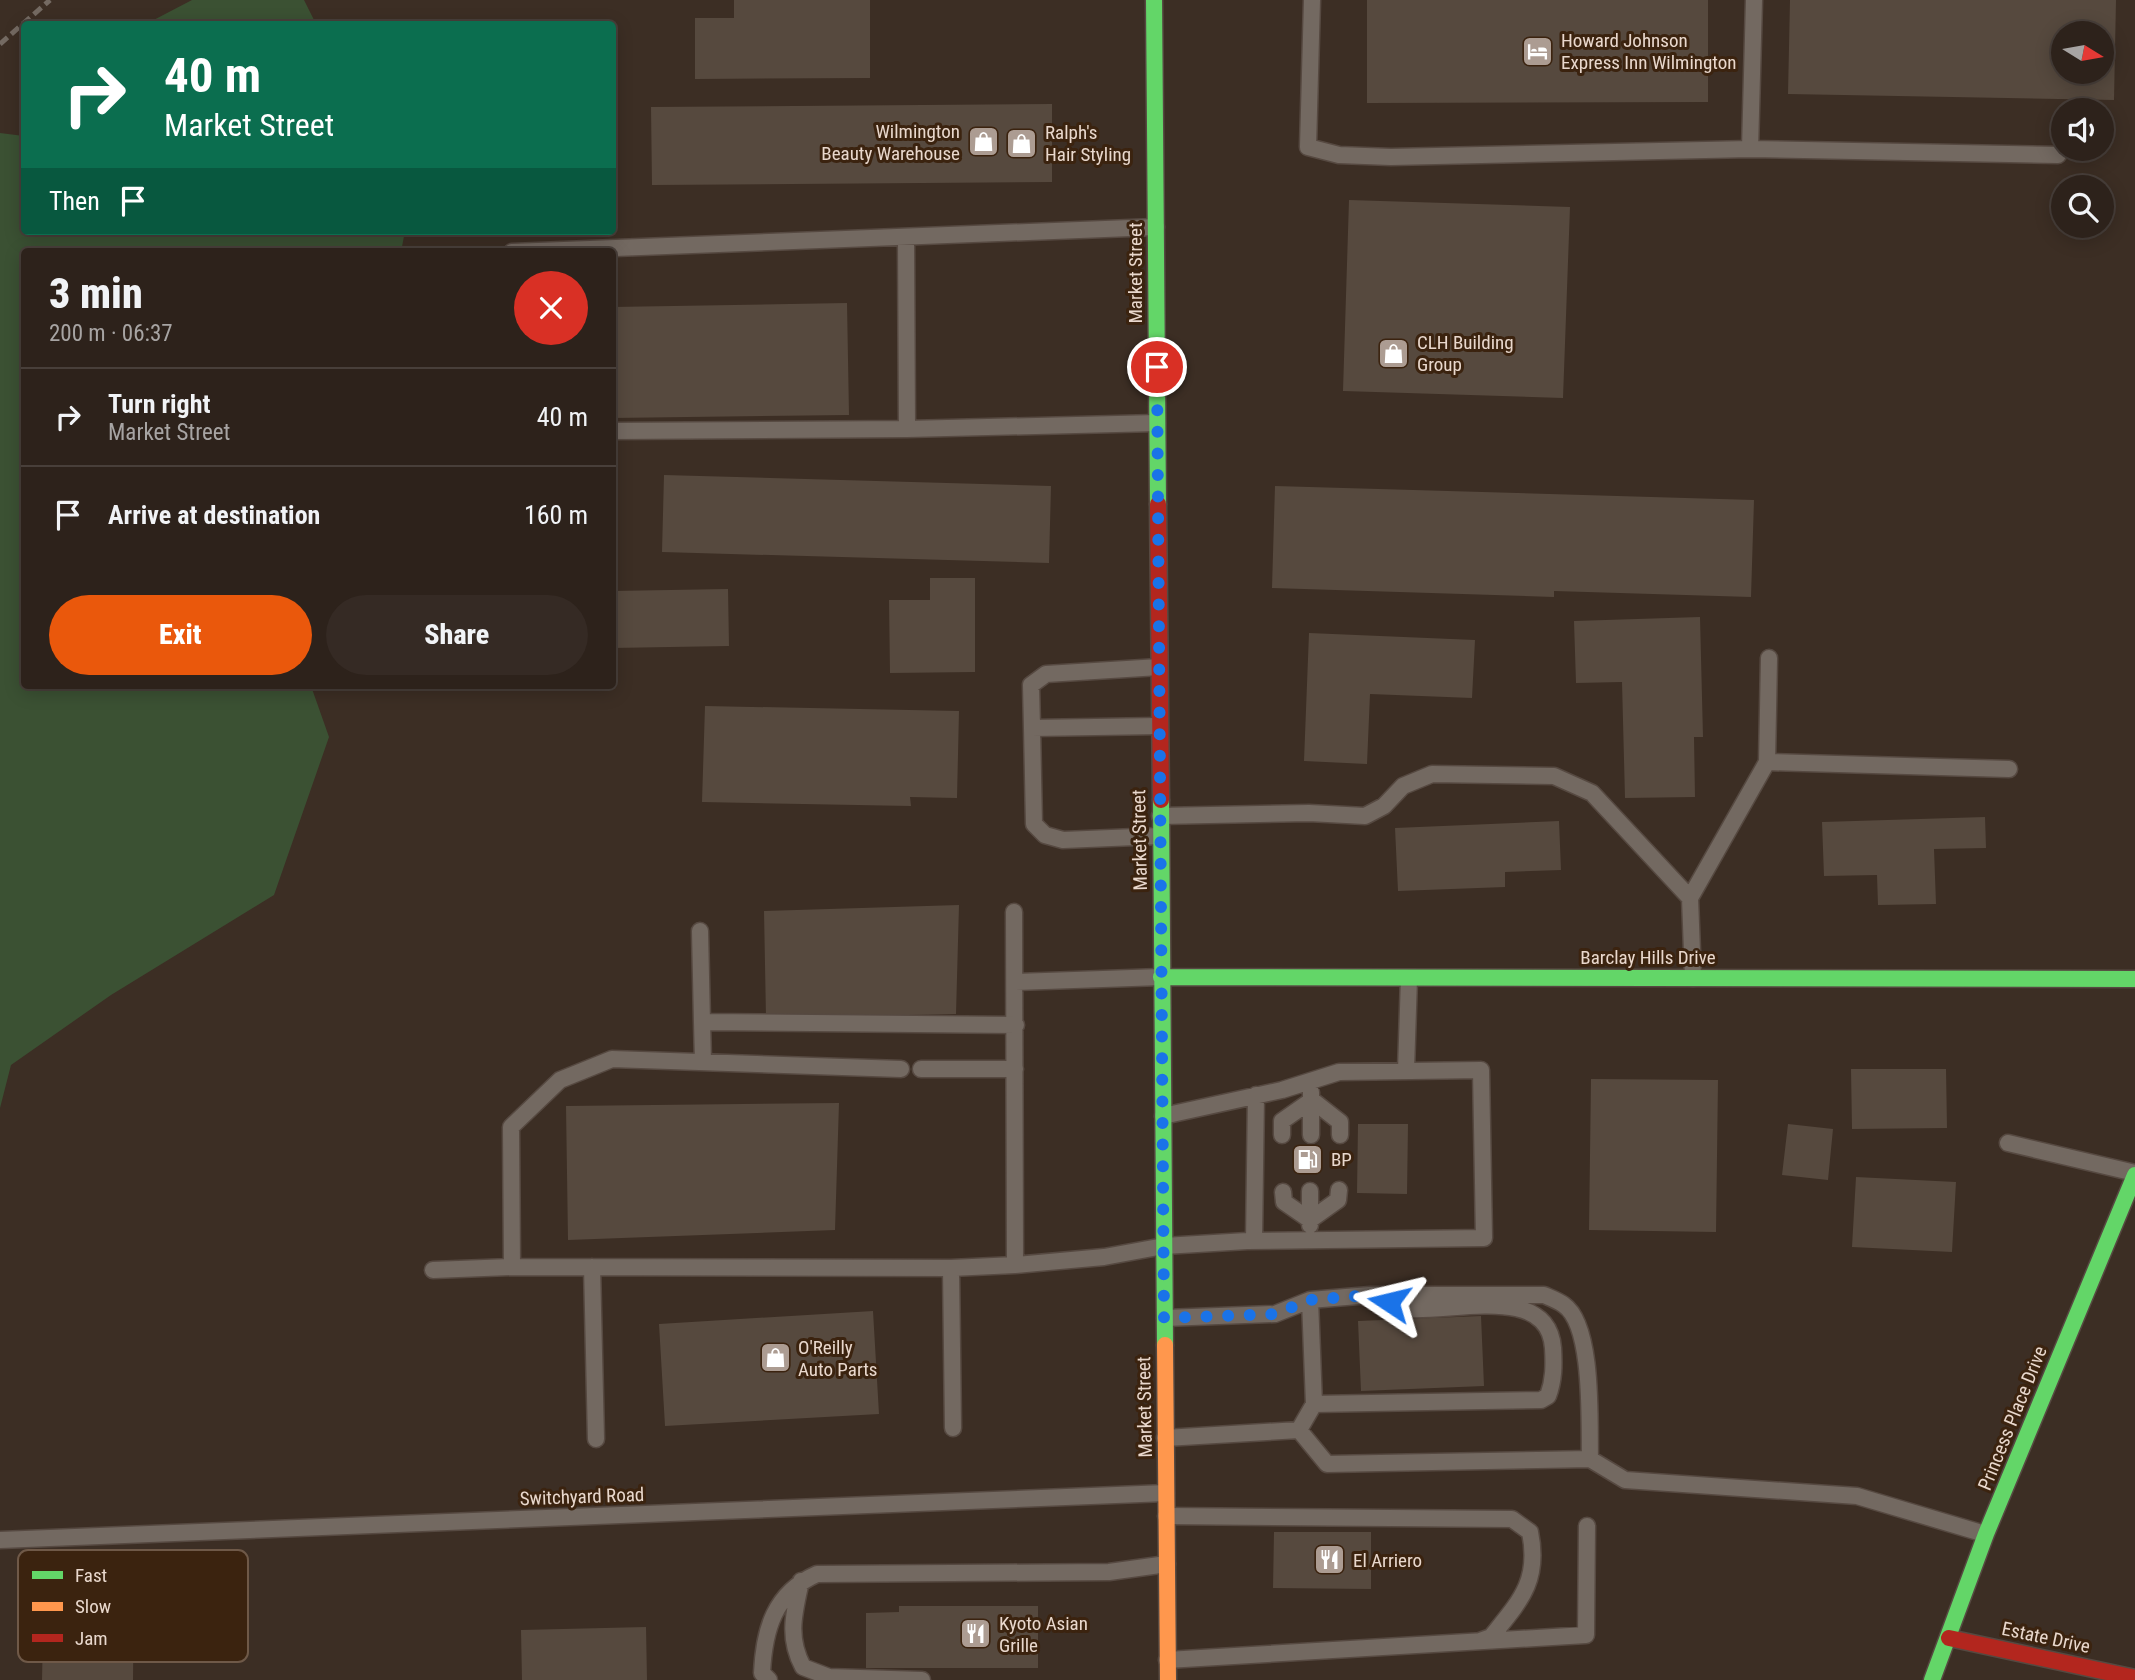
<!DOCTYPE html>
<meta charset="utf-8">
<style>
:root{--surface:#2d221b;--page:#352a24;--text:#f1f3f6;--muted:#a7a4a3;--line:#483f3a;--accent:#ea580c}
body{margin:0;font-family:"Roboto Condensed",sans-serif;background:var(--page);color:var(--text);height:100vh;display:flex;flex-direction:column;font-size:26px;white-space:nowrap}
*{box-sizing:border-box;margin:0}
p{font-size:23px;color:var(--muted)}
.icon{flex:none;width:38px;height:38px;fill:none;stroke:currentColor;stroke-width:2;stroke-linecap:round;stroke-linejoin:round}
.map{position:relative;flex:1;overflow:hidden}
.panel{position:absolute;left:21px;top:248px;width:595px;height:441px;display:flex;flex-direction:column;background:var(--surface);border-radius:7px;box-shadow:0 4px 18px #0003,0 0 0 2px var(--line)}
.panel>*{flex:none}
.top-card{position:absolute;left:21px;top:21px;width:595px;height:214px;border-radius:7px;box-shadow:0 4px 18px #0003,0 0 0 2px var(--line);background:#0b6e4f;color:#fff;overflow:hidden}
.needle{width:46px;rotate:101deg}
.buttons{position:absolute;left:2051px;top:21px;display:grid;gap:14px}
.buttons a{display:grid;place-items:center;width:63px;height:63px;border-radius:50%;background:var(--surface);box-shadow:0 4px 18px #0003,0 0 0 2px var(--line);font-size:35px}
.pin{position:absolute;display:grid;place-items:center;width:60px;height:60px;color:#fff;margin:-30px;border:4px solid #fff;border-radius:50%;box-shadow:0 2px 7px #0007}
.me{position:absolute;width:77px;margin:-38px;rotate:280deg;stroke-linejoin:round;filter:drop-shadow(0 0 5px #0008)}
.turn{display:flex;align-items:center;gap:24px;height:147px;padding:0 28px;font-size:32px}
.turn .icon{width:91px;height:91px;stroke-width:2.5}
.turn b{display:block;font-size:49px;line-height:60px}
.then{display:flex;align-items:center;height:66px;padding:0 28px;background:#0003;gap:14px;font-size:26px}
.round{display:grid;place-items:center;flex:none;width:74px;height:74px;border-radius:37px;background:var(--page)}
.overview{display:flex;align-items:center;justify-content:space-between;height:119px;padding:0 28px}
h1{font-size:42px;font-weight:800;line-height:52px}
.button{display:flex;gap:14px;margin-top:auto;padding:14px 28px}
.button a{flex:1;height:80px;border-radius:42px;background:var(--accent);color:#fff;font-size:28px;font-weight:800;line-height:80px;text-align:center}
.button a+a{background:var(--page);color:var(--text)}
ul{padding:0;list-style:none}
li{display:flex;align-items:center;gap:21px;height:98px;padding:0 28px;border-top:2px solid var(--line)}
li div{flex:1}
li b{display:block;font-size:26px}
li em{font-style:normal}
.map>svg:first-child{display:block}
.green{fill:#3b5133}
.building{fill:#56493e;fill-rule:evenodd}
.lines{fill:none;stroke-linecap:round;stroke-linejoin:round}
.lane-casing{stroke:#564941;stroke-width:19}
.fast-casing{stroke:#564941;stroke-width:19}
.slow-casing{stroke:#564941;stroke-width:19}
.jam-casing{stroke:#564941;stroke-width:19}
.lane{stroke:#736961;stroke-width:16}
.fast{stroke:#63d668;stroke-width:16}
.slow{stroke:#ff974d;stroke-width:16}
.jam{stroke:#b3261e;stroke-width:16}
.rail{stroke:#746a62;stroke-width:5;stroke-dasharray:10 5;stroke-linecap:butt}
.route{stroke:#1a73e8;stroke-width:12;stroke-dasharray:0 21.6}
.labels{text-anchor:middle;stroke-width:6;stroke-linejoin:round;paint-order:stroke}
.poi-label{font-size:19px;fill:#e9d8cd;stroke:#3b230f;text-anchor:start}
.street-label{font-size:19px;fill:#e9d8cd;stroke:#3b230f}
.key{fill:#3b230f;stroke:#6f5948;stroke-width:2}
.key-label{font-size:19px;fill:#e9d8cd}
</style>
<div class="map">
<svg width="2135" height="1680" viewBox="0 0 2135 1680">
<rect width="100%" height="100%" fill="#3c2e24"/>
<path class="green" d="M192 0H304L316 24H146Z
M0 133 24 136V231H405L401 252H24V686H311L329 737 274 895 111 995 11 1065 0 1108Z"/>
<path class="building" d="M734 0H870V78L695 79V18H734Z
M1367 0H1708V102L1367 103Z
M1790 0H2116L2114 100 1788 94ZM2063 33H2102V72H2063Z
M1052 104V182L652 185 651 107Z
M1349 200 1570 207 1563 398 1343 391Z
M847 303 849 415 612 418V307Z
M664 475 1051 486 1049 563 662 552Z
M1275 486 1754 500 1751 597 1554 591V597L1272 588Z
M930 578H975V672L890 673 889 600H930Z
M728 589 729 646 612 648V591Z
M1700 617 1703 737H1694L1695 797 1625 798 1622 682 1576 683 1574 621Z
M1309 633 1475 640 1472 698 1370 694 1367 764 1304 761Z
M705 706 959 711 957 798 910 797 911 806 702 802Z
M1985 817 1986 848 1934 849 1936 904 1878 905 1877 875 1824 876 1822 822Z
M1559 821 1561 870 1505 872V887L1398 891 1395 828Z
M959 905 956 1014 766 1018 764 911Z
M1851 1069H1946L1947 1128 1852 1129Z
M1591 1079 1718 1080 1716 1232 1589 1230Z
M839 1103 835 1230 568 1240 566 1106Z
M1358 1124H1408L1407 1194 1357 1193Z
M1788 1124 1833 1129 1828 1180 1782 1175Z
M1856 1177 1956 1182 1952 1252 1852 1247Z
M873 1311 879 1414 665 1426 659 1324Z
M1481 1316 1484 1386 1361 1391 1358 1321Z
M1274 1532H1371V1589L1273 1588Z
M44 1587 134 1588 133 1680H42Z
M899 1606H1038V1668H866V1613L899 1612Z
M646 1627 647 1680H522L521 1630Z"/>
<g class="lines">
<defs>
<path id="lane" d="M1312 0 1308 147 1339 155 1391 157 1750 149
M1754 0 1750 149 2058 155
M906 238 907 429
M512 252 1156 227
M612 431 907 429 1157 423
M1159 667 1046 674 1031 685 1032 728 1159 726
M1032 728 1034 824 1045 835 1063 840 1160 836
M1767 762 2009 769
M1160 816 1309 813 1365 816 1384 806 1403 786 1432 774 1554 776 1592 793 1690 898 1693 978
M1690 898 1767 762 1769 658
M1014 912 1015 1265
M700 931 702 1022 1016 1025
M1015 982 1161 977
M702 1022 703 1062
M921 1069H1015
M1406 1070 1409 978
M1282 1135V1121L1312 1100 1340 1122V1135
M1311 1135V1092
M2008 1143 2135 1173
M1283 1192 1284 1202 1310 1220 1338 1200 1339 1190
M1310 1225V1191
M1254 1241 1256 1095
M512 1267 511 1127 560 1080 612 1059 901 1069
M592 1267 596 1439
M433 1270 512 1267 951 1268
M1165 1318 1275 1314 1310 1300 1370 1295H1544C1551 1298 1559 1301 1564 1305 1594 1326 1589 1424 1590 1459
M1314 1404 1541 1400 1548 1396C1554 1380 1554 1365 1553 1348 1548 1284 1455 1312 1410 1309 1400 1308 1389 1302 1380 1299
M953 1428 951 1268 1015 1265 1104 1257 1164 1246 1247 1241 1484 1238 1481 1070 1339 1072 1282 1090 1163 1116
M1299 1430 1314 1404 1310 1300
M1165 1438 1299 1430 1327 1464 1590 1459 1625 1480 1857 1496 1985 1534
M1166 1516 1512 1519 1530 1532C1540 1581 1520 1601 1491 1637L1480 1641
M0 1540 1166 1493
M801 1581C794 1613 787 1637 803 1667L829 1677 922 1680
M1167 1660 1586 1635 1587 1526
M769 1680 762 1673C764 1630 774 1593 817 1574L1109 1572 1167 1564"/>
<path id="fast" d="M1154 0 1158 504
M1161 800 1165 1345
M1161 977 2135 979
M1932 1680 1986 1534 2135 1175"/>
<path id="slow" d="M1165 1345 1168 1680"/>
<path id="jam" d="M1158 504 1161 800
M1949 1638 2135 1678"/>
</defs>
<use href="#lane" class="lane-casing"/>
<use href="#fast" class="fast-casing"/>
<use href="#slow" class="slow-casing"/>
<use href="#jam" class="jam-casing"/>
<use href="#lane" class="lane"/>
<use href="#fast" class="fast"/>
<use href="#slow" class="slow"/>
<use href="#jam" class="jam"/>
<path class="rail" d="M0 44 50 0"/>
</g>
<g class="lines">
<path class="route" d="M1157 367 1164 1318 1275 1314 1310 1300 1370 1295 1389 1302"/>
</g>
<defs>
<symbol id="hotel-square" viewBox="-11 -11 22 22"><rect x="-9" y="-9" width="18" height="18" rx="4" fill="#ac9c92" stroke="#3b230f"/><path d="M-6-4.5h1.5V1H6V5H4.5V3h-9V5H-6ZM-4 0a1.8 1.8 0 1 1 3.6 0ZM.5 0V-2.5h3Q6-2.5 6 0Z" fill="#fff"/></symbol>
<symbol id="shop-square" viewBox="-11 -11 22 22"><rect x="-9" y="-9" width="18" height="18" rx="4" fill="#ac9c92" stroke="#3b230f"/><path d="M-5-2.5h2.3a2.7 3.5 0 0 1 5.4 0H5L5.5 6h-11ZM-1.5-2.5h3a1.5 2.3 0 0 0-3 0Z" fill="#fff"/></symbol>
<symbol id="fuel-square" viewBox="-11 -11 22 22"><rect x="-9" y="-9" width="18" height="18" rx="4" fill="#ac9c92" stroke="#3b230f"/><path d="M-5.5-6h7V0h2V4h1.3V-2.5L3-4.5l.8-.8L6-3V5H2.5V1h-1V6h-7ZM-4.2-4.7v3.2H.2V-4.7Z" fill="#fff"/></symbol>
<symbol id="restaurant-square" viewBox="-11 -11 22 22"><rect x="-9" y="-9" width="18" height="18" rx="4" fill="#ac9c92" stroke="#3b230f"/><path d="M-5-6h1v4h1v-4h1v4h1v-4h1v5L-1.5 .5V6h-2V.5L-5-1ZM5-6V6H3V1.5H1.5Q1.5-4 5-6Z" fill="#fff"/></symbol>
</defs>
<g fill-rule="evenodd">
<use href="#hotel-square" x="1520" y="34" width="35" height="35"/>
<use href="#shop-square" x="966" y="124" width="35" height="35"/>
<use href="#shop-square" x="1004" y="126" width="35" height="35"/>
<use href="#shop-square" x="1376" y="336" width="35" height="35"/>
<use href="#fuel-square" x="1290" y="1142" width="35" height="35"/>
<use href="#shop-square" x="758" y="1340" width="35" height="35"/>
<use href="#restaurant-square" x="1312" y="1542" width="35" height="35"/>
<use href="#restaurant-square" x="958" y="1616" width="35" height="35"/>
</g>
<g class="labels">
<g class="poi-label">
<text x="1561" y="47">Howard Johnson<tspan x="1561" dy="22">Express Inn Wilmington</tspan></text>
<text x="960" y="138" text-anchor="end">Wilmington<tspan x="960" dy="22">Beauty Warehouse</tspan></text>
<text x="1045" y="139">Ralph's<tspan x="1045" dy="22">Hair Styling</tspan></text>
<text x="1417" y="349">CLH Building<tspan x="1417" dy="22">Group</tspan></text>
<text x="1331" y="1166">BP</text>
<text x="798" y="1354">O'Reilly<tspan x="798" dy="22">Auto Parts</tspan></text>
<text x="1353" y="1567">El Arriero</text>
<text x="999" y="1630">Kyoto Asian<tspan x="999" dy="22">Grille</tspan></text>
</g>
<g class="street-label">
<text transform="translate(1135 273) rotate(-90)" y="7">Market Street</text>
<text transform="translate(1139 840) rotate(-91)" y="7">Market Street</text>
<text x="1648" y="964">Barclay Hills Drive</text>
<text transform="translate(1144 1407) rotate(-91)" y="7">Market Street</text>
<text transform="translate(2012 1418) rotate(-68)" y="7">Princess Place Drive</text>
<text transform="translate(582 1496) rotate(-2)" y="7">Switchyard Road</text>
<text transform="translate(2046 1637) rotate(12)" y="7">Estate Drive</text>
</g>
</g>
<rect x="18" y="1550" width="230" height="112" rx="10" class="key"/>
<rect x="32" y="1571" width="31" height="8" fill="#63d668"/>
<rect x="32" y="1602" width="31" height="9" fill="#ff974d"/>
<rect x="32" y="1634" width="31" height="8" fill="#b3261e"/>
<g class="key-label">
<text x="75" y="1582">Fast</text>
<text x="75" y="1613">Slow</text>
<text x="75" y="1645">Jam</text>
</g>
</svg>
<div class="buttons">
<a><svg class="needle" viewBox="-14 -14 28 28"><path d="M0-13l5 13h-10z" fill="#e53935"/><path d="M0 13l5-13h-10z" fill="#a7a4a3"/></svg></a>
<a><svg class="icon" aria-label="sound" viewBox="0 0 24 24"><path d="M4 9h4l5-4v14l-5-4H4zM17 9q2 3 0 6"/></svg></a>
<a><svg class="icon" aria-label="search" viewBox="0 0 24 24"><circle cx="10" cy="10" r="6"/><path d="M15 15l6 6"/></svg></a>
</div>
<div class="pin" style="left:1157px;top:367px;background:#d93025"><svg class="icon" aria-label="arrive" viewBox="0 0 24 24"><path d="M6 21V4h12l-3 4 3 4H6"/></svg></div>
<svg class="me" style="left:1389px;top:1302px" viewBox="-20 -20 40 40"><path d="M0-17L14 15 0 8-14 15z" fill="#1a73e8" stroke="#fff" stroke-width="4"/></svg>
<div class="top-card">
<div class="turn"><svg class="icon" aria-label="right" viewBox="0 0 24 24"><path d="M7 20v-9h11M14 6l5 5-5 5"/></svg><div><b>40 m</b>Market Street</div></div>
<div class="then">Then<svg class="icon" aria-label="arrive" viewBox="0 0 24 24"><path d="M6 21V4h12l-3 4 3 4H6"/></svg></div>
</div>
<section class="panel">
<div class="overview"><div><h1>3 min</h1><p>200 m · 06:37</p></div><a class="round" style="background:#d93025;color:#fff"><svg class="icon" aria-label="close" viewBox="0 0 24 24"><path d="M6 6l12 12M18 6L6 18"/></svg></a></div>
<ul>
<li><svg class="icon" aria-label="right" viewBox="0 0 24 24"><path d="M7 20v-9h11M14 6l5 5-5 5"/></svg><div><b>Turn right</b><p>Market Street</p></div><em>40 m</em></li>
<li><svg class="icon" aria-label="arrive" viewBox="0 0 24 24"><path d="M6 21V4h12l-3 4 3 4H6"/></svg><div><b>Arrive at destination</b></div><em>160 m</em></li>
</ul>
<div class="button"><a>Exit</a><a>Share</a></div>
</section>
</div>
